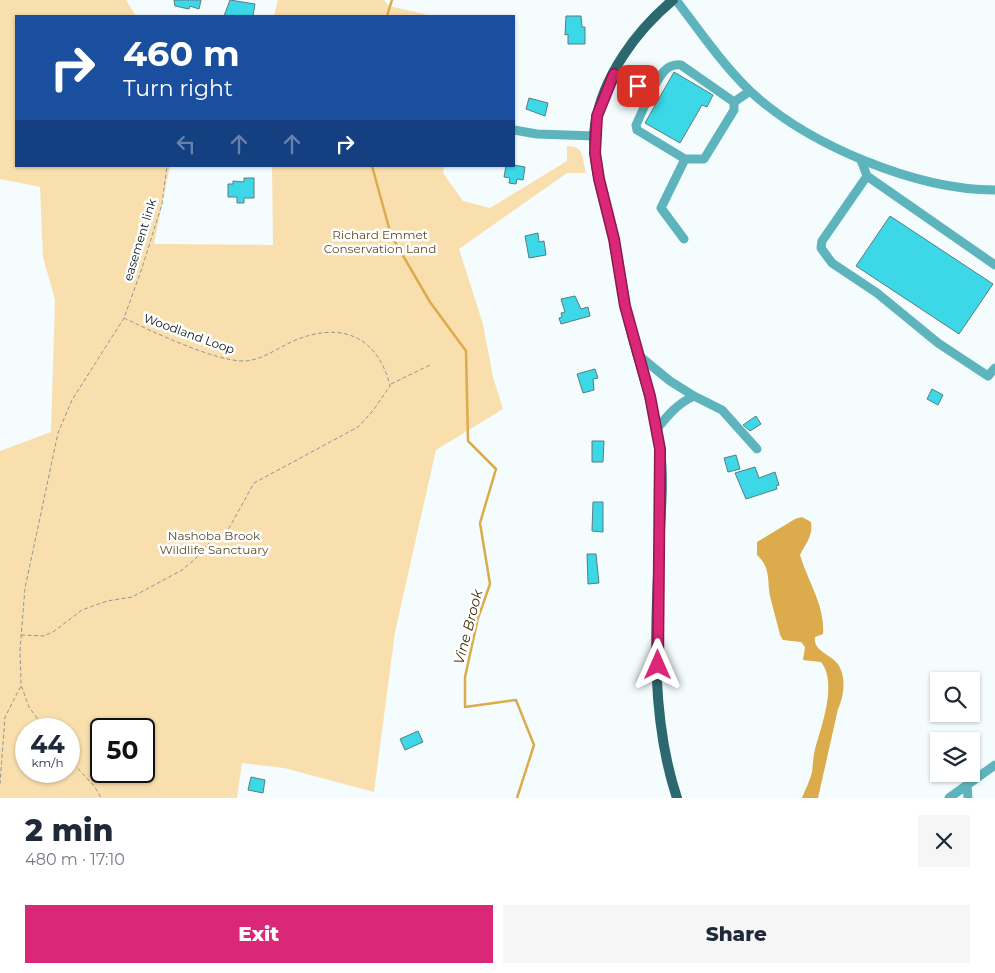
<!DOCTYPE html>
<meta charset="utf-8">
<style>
:root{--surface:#fff;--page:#f6f6f7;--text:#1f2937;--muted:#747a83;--accent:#db2777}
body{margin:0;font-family:Montserrat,sans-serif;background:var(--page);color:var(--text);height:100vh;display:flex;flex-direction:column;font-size:19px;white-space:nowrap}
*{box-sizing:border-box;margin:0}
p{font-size:16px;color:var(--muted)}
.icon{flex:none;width:28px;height:28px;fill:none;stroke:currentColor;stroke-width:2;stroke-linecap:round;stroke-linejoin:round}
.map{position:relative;height:798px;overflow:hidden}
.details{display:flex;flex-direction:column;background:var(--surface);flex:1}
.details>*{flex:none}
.banner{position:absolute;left:15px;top:15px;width:500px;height:152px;border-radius:0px;box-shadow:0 1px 4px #0004;background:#1a4fa0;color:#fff;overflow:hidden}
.fabs{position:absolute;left:930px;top:672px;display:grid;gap:10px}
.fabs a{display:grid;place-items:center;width:50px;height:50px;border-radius:0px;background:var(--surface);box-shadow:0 1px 4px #0004;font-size:25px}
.speed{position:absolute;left:15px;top:718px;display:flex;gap:10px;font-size:25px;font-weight:700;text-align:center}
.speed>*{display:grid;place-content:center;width:65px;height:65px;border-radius:50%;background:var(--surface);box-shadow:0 1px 4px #0004;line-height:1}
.speed small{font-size:12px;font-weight:400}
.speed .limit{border:2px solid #111;border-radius:8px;background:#fff;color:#111}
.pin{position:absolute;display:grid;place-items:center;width:42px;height:42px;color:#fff;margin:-21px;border-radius:10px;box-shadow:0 2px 8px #0006}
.me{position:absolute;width:55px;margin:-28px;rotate:0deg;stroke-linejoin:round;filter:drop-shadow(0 0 4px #0008)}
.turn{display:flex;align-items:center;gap:18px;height:105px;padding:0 25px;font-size:22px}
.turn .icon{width:65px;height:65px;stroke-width:2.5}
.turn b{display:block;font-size:35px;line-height:42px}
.lanes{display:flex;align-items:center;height:48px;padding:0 25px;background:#0003;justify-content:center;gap:25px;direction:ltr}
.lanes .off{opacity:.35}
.round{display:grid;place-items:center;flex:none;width:52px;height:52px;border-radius:0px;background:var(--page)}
.head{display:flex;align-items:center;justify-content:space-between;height:85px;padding:0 25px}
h1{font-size:30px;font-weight:800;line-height:38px}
.primary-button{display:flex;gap:10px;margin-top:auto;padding:10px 25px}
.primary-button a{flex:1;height:58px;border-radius:0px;background:var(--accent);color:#fff;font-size:20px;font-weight:800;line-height:58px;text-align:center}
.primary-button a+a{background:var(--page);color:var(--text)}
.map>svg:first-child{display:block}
.green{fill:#fadfae;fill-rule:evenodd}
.water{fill:#dcab4b}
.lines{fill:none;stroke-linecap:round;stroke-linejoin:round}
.stream{stroke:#dcab4b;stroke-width:2.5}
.building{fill:#3cd8e7;stroke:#5a7d81}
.path{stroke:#8c9798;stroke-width:1;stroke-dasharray:4 2.5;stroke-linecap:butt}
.minor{stroke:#5eb4bd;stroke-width:9}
.major{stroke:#2b686f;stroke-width:10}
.route-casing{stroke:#8e194d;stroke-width:12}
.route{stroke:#db2777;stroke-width:9}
.labels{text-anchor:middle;stroke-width:5;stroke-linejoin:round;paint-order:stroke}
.park-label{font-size:12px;fill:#604c25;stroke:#fff}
.street-label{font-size:12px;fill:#091719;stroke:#fff}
.water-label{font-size:14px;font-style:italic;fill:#402c02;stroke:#fff}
</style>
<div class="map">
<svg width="995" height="798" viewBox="0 0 995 798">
<rect width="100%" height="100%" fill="#f4fcfd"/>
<path class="green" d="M0 0H126L136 16H16V166H170L154 244 273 245 272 166H444L443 173 463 201 490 208 567 161V146C585 146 582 158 586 173H567L459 249 483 324 493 377 503 409 436 450 395 632 374 792 284 768 242 763 237 798H0V451L51 432 55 300 43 257 40 187 0 179ZM26 729H69V771H26ZM101 729H144V771H101Z
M278 0H384L389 6 433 16H274Z"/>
<path class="water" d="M802 517 811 522C813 537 806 542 800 555 808 582 825 605 823 634L815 637C813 651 830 654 837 663 847 676 844 696 838 709L818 798H802C805 790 810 781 812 772 813 765 813 757 815 749 821 727 838 683 821 662L803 660 805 647 801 642 783 640 780 635C777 622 773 609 770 596 767 580 771 568 757 555V542L795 519Z"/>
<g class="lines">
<path class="stream" d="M387 16 392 0
M372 166 391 235 430 302 466 351 468 441 496 469 480 523 490 584 478 618 465 677V707L516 700 534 745 517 798"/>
</g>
<path class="building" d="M174 0H201L199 9 190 6 189 9 175 6Z
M230 0 255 4 253 16H224Z
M566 16H581L582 27H585V44H568V34L565 35Z
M674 72 713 95 707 107 702 105 680 143 645 123Z
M529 98 548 103 545 116 526 109Z
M514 165 525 167 523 180 517 179 516 184 509 183 510 178 504 177 506 166Z
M244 178H254V198H244V203H237V197H228V184H233V181L244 182Z
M890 216 993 284 959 334 856 266Z
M538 233 539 242 544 241 546 255 529 258 525 236Z
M575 296 581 309 588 307 590 316 561 324 559 318 562 317 561 313 565 312 561 299Z
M595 369 598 378 593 379 594 390 583 393 577 374Z
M932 389 943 395 938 405 927 399Z
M756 416 761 424 750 431 743 425Z
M592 441H604L603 462H592Z
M736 455 740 469 728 472 724 458Z
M755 467 759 478 775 472 779 485 776 486 777 489 746 499 735 473Z
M593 502H603V532L592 531Z
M587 554H596L599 583 588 584Z
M418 731 423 742 405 750 400 739Z
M251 777 265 780 263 793 248 790Z"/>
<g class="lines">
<path class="path" d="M391 384 430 365
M21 635 43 636 53 632 82 610 107 601 132 597 182 570 195 559 211 541 228 530 254 483 358 427 372 412 390 386C379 340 346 322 301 338 283 344 264 360 245 361 216 362 151 331 124 318
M45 729 29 707 21 685 20 650 25 588 58 433 72 400 124 318 141 271 162 204 167 166
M69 759 95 787 101 798
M0 784 5 717 21 686"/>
<path class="minor" d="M676 0C699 30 722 64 750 91 808 145 916 190 995 190
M614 74 651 92 636 125 637 130 685 159 661 208 684 239
M651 92C659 79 664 63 681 65L734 102 750 91
M514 130 537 134 595 136
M685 159H704L734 110V102
M861 160 867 176 995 265
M867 176 822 241 821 248 832 263 877 293 938 343 988 376 995 368
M637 354 670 381 694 396C677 404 668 415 656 430
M694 396 722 410 757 449
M949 798 967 785
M968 798 967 785 995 765"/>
<path class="major" d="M673 0C636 31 603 76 595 125 590 162 605 201 613 236 619 259 621 283 625 306 635 354 654 400 660 449 664 483 660 519 659 553 655 634 651 720 677 798"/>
</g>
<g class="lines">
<defs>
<path id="route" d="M638 86 614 74 597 116 595 153 599 179 614 239 625 306 650 396 660 449 658 665"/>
</defs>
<use href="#route" class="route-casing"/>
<use href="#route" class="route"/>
</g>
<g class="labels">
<g class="park-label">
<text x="380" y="239">Richard Emmet<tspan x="380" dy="14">Conservation Land</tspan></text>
<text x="214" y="540">Nashoba Brook<tspan x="214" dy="14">Wildlife Sanctuary</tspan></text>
</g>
<g class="street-label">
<text transform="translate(140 240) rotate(-73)" y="4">easement link</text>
<text transform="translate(189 334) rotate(20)" y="4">Woodland Loop</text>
</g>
<g class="water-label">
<text transform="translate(468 627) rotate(-75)" y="5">Vine Brook</text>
</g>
</g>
</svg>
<div class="fabs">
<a><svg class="icon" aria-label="search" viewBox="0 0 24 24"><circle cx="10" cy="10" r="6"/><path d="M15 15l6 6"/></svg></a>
<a><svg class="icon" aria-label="layers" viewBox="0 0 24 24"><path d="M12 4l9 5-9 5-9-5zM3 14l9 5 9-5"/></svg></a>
</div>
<div class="speed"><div>44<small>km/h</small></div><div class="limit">50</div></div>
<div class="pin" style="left:638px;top:86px;background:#d93025"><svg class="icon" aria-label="arrive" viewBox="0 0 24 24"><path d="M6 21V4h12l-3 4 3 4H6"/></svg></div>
<svg class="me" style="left:658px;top:665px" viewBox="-20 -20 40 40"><path d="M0-17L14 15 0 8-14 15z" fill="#db2777" stroke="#fff" stroke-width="4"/></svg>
<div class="banner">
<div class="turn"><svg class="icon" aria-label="right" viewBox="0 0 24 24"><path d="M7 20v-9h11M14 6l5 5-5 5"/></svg><div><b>460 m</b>Turn right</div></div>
<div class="lanes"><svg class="icon off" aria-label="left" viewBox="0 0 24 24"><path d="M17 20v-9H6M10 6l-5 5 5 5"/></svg><svg class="icon off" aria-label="ahead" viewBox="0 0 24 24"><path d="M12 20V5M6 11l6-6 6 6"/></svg><svg class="icon off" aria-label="ahead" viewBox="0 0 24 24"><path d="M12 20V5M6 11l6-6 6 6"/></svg><svg class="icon" aria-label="right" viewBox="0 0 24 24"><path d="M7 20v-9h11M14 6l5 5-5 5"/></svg></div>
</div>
</div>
<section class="details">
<div class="head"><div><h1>2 min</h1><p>480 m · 17:10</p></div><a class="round"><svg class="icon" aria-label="close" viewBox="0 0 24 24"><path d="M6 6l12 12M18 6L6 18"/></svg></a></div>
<div class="primary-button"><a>Exit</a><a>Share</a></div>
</section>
